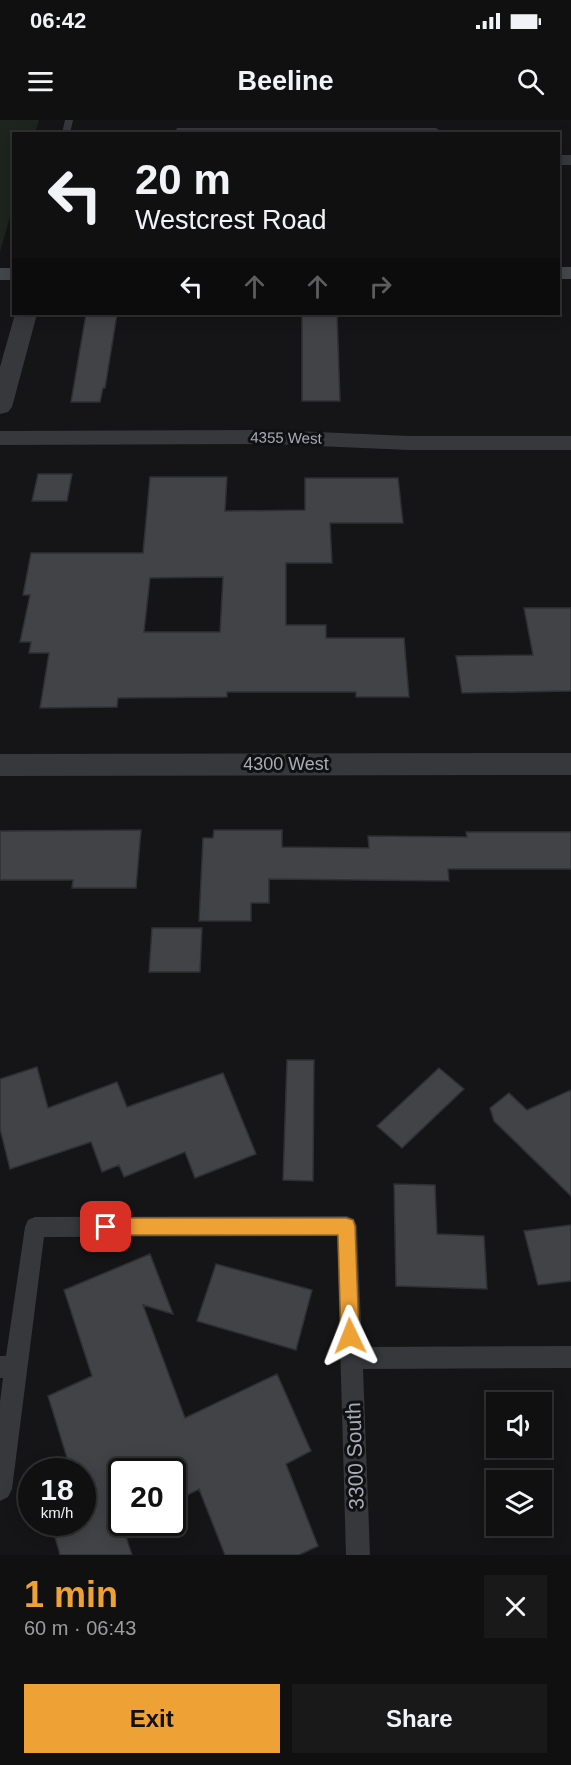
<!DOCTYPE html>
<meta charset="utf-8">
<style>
:root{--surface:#101011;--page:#19191a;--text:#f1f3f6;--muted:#9c9d9f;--line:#303031;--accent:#eea236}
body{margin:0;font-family:Helvetica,sans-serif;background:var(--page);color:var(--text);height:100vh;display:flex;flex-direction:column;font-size:22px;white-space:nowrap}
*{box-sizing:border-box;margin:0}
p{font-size:20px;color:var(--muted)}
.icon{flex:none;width:33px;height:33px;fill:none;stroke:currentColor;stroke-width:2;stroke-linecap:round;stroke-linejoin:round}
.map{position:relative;height:1435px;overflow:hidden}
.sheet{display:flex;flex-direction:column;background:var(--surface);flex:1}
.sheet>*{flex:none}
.hud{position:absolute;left:12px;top:12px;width:548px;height:183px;border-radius:0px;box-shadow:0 3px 15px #0003,0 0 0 2px var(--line);background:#101011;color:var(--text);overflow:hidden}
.buttons{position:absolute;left:486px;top:1272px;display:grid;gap:12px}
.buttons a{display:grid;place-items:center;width:66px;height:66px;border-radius:0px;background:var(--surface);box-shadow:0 3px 15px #0003,0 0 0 2px var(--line);font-size:30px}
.speed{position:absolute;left:18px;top:1338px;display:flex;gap:12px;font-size:30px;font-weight:700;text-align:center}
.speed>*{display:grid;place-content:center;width:78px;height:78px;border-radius:50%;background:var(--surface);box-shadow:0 3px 15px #0003,0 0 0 2px var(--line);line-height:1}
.speed small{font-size:15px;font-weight:400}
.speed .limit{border:3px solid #111;border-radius:9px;background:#fff;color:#111}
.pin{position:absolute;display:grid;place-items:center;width:51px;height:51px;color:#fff;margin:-26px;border-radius:12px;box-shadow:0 3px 9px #0006}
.me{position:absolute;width:66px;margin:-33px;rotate:358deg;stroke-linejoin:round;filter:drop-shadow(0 0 4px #0008)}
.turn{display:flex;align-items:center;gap:21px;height:126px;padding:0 24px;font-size:27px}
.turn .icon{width:78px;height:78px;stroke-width:2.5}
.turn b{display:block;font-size:42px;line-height:51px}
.lanes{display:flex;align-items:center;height:57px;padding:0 24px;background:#0003;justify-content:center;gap:30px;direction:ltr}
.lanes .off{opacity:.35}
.round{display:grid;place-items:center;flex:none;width:63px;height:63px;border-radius:0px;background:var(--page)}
.head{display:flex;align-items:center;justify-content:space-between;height:102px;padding:0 24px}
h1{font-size:36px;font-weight:600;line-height:45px;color:var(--accent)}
.primary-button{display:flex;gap:12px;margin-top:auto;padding:12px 24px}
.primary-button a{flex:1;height:69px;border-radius:0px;background:var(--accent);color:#111;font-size:24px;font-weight:600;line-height:69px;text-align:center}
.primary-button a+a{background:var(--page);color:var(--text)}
.status{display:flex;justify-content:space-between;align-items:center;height:42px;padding:0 30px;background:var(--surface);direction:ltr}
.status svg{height:16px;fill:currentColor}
header{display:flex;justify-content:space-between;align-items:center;height:78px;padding:0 24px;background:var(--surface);font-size:27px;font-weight:600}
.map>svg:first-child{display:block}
.green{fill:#1d251e}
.building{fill:#414347;stroke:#2f3033;stroke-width:1.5;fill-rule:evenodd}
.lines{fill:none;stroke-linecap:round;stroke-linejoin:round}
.lane{fill:#36383c;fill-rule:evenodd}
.street{fill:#36383c;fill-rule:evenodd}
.secondary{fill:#44474c;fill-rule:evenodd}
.route{fill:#eea236;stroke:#9b6923;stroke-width:1.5}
.labels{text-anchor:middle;stroke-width:6;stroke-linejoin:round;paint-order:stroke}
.far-street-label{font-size:15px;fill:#a7adb7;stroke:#101012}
.street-label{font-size:18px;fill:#a7adb7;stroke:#101012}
.near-street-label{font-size:21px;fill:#a7adb7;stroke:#101012}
</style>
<div class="status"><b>06:42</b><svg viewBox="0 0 49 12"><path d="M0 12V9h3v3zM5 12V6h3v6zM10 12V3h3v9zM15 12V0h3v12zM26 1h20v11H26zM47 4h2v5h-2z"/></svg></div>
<header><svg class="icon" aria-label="menu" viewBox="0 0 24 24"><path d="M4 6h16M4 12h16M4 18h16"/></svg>Beeline<svg class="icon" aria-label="search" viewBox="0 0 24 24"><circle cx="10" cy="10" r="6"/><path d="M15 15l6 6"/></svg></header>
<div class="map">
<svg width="571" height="1435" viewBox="0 0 571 1435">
<rect width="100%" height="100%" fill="#151517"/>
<path class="green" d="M0 0H39L35 13 14 14 13 86 0 132Z"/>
<path class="building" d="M86 194H117L105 268H103L100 282H71Z
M302 194H337L340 281H302Z
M38 354H72L67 381H32Z
M150 357H227L225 391 305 390V358H398L403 403H330L332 443H286V505H326V518H404L409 577H356V572H227V577L118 578 117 587 40 588 49 533H29L31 522H20L30 475H23L31 433H143ZM223 457 220 512H144L150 458Z
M524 488H571V571L462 573 456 536 533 535Z
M141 710 136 768H72L73 760H0V711Z
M214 710H282V727L369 728 368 716 467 717 466 712H571V749H448L449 761 269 759V783H251V801H199L203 718H213Z
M152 808H202L200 852H149Z
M287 940H314L313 1061 283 1060Z
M37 947 48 988 117 962 127 987 223 953 256 1034 195 1058 185 1032 124 1057 119 1045 102 1052 91 1022 10 1049 0 1009V959Z
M439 948 464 969 402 1028 377 1006Z
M571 970V1076L494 1001 490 988 509 973 527 990Z
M394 1064 435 1065 437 1114 484 1116 487 1169 396 1166Z
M571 1105V1161L538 1165 524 1111Z
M150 1134 173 1194 143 1185 185 1298 277 1254 311 1331 286 1344 318 1426 299 1435H225L199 1369 172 1383V1352H122V1402H132L123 1407 132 1435H60L51 1402H82V1352H46L68 1341 48 1276 92 1256 64 1170Z
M216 1144 312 1170 296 1230 197 1201Z"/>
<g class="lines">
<path class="lane" d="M65 0H73L70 14H62Z
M177 8H436L444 14 180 13 176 10Z
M347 1096 354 1099 357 1106 362 1227 571 1226V1248L363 1249 370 1435H346L337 1116 44 1117 12 1369 8 1377 0 1381V1282L3 1258H0V1236H6L25 1107 28 1100 35 1097Z"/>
<path class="street" d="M558 35H571V45H558Z
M15 194H37L12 287 8 292 0 294V247Z
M271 310 409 316H571V330H409L271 324 0 325V311Z
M571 633V655L0 656V634Z"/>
<path class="secondary" d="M558 147H571V159H558Z
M0 148H14V160H0Z"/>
</g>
<path class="route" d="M106 1098H346L353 1100 355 1106 359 1216 357 1222 350 1225 344 1222 341 1216 338 1115H106L100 1113 98 1107 100 1101Z"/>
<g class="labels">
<g class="far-street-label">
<text transform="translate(286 318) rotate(1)" y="5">4355 West</text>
</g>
<g class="street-label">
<text x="286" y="650">4300 West</text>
</g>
<g class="near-street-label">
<text transform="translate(355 1336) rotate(-92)" y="7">3300 South</text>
</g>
</g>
</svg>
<div class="buttons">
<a><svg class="icon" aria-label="sound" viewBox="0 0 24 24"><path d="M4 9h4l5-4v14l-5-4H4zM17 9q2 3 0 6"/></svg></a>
<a><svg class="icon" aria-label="layers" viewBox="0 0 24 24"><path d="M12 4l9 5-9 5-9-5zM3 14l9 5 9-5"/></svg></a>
</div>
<div class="speed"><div>18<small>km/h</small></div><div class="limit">20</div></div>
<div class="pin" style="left:106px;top:1107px;background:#d93025"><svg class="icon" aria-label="arrive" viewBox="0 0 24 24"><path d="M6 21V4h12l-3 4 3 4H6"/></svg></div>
<svg class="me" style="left:350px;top:1216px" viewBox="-20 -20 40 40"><path d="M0-17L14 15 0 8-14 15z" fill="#eea236" stroke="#fff" stroke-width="4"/></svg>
<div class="hud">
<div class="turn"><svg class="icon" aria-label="left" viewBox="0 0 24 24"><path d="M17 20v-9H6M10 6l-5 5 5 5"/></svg><div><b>20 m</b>Westcrest Road</div></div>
<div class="lanes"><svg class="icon" aria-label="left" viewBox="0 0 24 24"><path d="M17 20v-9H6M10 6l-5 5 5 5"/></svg><svg class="icon off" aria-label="ahead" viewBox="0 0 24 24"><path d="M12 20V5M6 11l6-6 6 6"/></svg><svg class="icon off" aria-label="ahead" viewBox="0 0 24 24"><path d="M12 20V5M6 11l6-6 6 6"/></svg><svg class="icon off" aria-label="right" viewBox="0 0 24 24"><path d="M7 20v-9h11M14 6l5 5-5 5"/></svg></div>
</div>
</div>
<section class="sheet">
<div class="head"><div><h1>1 min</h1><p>60 m · 06:43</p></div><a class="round"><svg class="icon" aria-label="close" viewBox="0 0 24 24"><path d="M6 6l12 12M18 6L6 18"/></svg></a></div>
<div class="primary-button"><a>Exit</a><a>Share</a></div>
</section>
